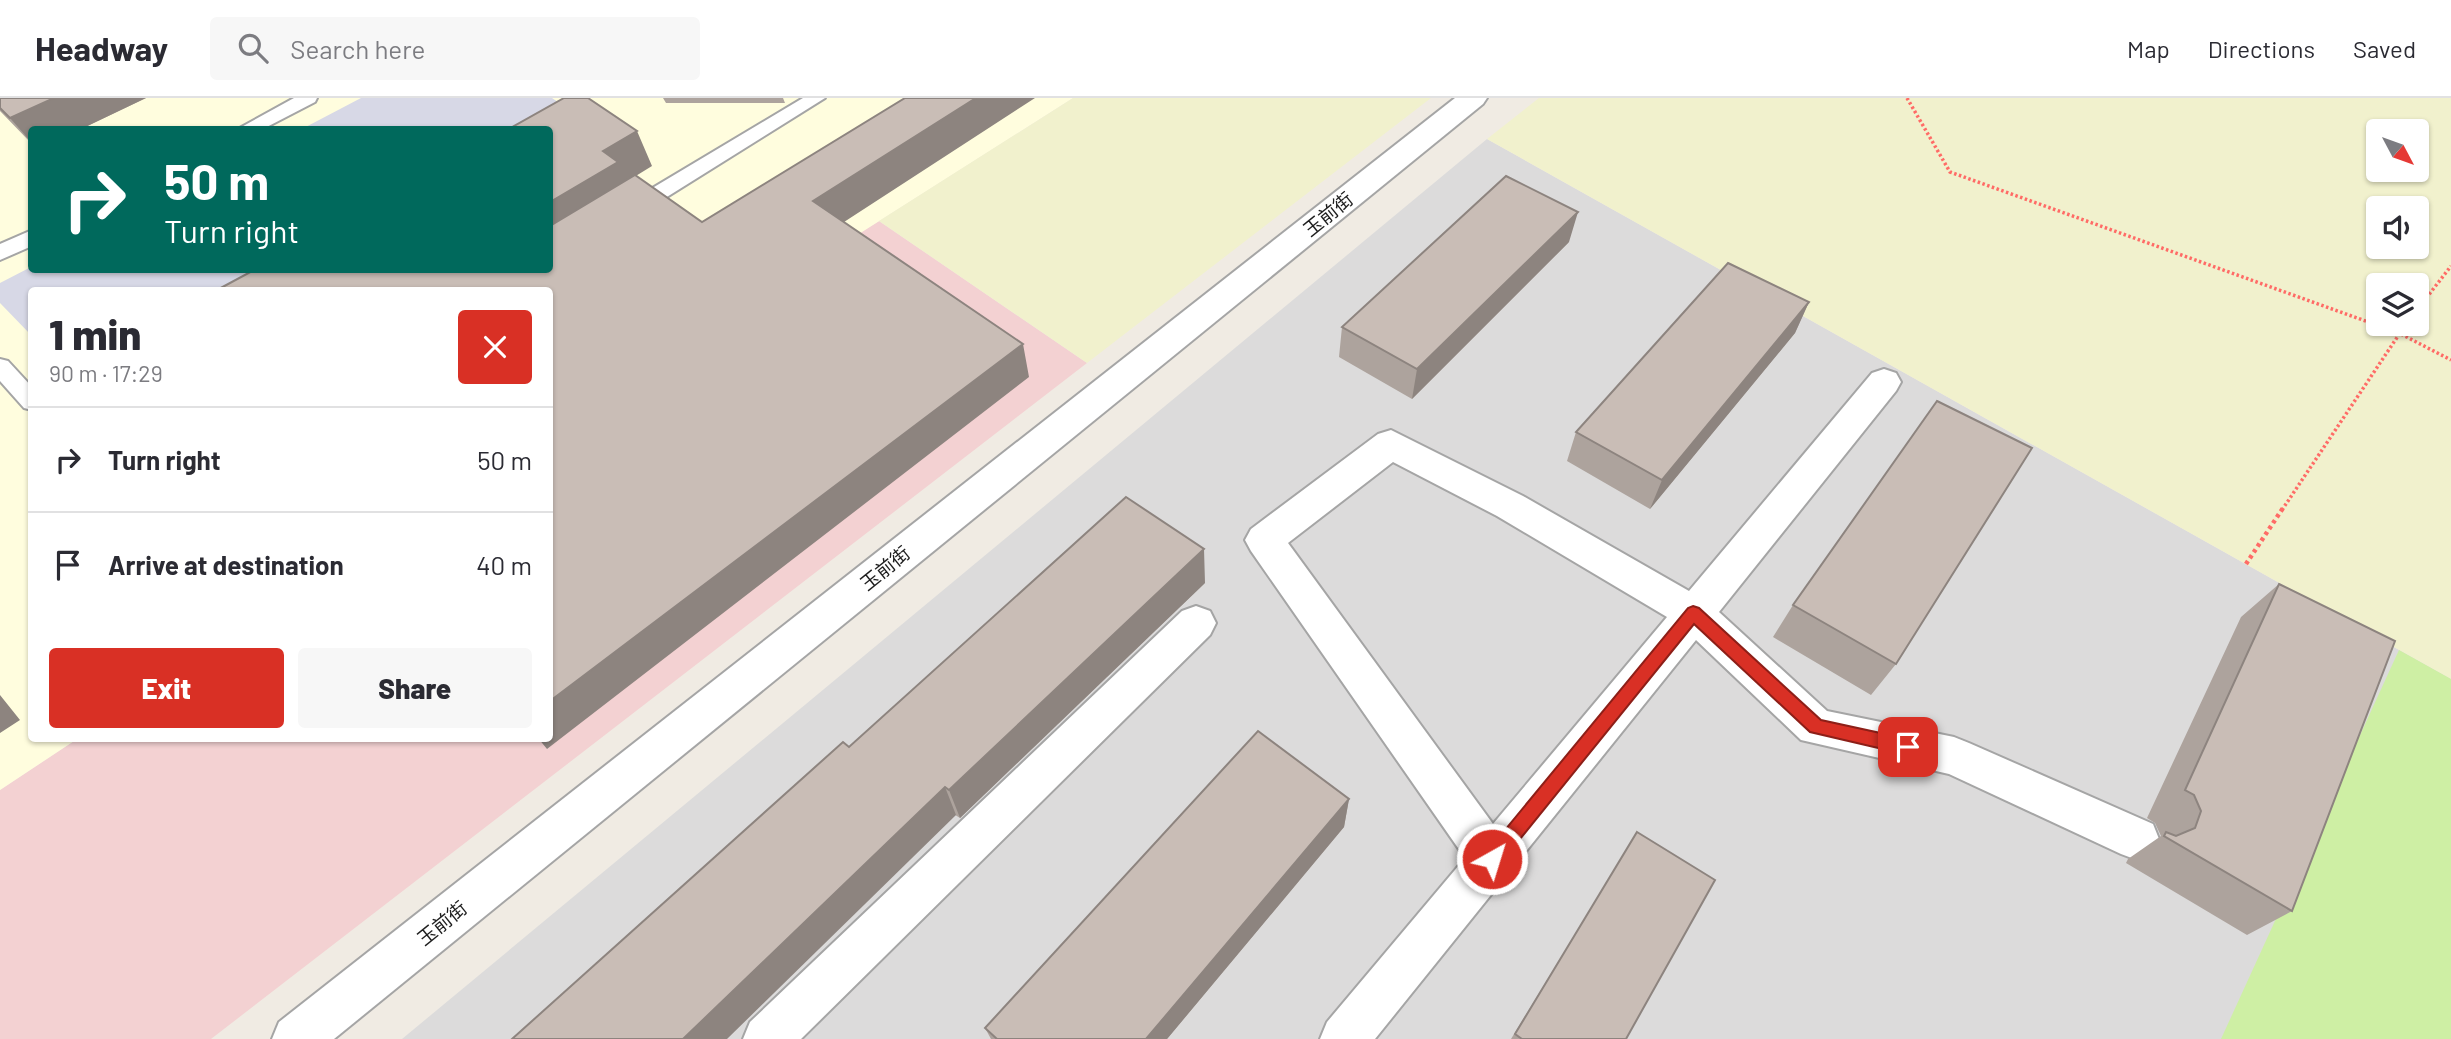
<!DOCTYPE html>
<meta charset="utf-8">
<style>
:root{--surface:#fff;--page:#f7f7f7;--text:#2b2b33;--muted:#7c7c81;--line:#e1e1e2;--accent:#d93025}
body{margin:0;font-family:Barlow,"Noto Sans SC",sans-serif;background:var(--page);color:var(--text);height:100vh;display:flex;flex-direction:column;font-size:26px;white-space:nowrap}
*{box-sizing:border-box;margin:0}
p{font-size:23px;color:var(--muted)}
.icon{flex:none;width:38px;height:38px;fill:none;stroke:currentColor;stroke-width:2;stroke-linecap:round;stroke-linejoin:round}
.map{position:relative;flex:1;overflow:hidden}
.drawer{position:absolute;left:28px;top:189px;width:525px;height:455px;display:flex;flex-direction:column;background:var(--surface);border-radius:7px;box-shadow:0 2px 5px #0004}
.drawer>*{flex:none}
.top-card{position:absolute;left:28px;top:28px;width:525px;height:147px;border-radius:7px;box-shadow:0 2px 5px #0004;background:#00695c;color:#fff;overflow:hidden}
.needle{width:46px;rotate:131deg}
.tools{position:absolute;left:2366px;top:21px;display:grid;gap:14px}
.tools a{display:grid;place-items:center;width:63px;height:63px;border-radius:7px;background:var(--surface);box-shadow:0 2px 5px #0004;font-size:35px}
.pin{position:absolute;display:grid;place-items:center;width:60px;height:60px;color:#fff;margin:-30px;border-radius:14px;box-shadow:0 4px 10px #0006}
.me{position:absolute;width:77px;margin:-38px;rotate:39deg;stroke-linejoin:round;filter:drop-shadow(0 0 5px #0008)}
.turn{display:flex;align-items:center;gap:24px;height:147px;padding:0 21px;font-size:32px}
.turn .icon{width:91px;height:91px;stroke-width:2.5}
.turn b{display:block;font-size:49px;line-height:60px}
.round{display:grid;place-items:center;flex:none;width:74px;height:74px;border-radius:7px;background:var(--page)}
.summary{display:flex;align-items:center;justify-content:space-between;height:119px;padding:0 21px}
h1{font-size:42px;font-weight:800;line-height:52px}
.cta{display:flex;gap:14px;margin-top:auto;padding:14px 21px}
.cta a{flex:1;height:80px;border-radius:7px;background:var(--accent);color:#fff;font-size:28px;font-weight:800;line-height:80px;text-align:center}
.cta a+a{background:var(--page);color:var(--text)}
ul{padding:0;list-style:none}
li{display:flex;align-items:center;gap:21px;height:105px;padding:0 21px;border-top:2px solid var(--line)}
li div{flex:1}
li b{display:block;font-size:26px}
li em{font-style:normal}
header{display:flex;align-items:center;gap:42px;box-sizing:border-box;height:98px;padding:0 35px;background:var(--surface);border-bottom:2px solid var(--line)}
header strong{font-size:33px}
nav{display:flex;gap:38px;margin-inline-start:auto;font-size:24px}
.search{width:490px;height:63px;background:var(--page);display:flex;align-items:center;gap:18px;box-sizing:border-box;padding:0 24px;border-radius:7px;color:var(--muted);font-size:26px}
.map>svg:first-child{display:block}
.residential{fill:#dcdbdb}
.commercial{fill:#f3d1d2}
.education{fill:#fffdde;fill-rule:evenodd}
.farmland{fill:#f1f1cd;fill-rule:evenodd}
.grass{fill:#ceefa4}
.plaza{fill:#d7d8e6}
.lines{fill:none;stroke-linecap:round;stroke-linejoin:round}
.service-casing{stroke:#a5a5a5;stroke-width:4}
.minor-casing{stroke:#a5a5a5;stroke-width:4}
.tertiary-casing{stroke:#a5a5a5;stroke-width:4}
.path-far1{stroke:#ff6b66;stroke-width:3.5;stroke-dasharray:2.5 2.5;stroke-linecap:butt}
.path{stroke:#ff6b66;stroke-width:4.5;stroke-dasharray:3.5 3.5;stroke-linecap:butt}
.service{fill:#fff;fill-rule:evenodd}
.minor{fill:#fff;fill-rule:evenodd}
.tertiary{fill:#fff;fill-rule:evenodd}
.wall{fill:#ada39d}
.shaded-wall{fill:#8d847f}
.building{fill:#c9bdb6;stroke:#8d847f;stroke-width:2}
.route{fill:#d93025;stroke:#8d1f18;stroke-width:2}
.labels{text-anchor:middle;stroke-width:5;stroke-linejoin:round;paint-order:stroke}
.street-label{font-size:19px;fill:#1e1e1e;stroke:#fff}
</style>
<header>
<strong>Headway</strong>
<div class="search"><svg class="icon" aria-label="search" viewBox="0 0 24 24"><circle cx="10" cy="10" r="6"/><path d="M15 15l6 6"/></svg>Search here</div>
<nav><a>Map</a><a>Directions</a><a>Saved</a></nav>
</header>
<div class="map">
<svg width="2451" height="941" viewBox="0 0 2451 941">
<rect width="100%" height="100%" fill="#f0ebe3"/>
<path class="residential" d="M1487 41 2451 581V941H402Z"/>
<path class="commercial" d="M879 123 1087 265 211 941H0V692L77 641 550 640V332Z"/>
<path class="education" d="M0 0H1073L550 332V192H32V640L77 641 0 692ZM32 32H550V172H32Z"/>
<path class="farmland" d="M1073 0H1431L1087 265 879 123Z
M1539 0H2451V581L1487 41ZM2378 33H2417V72H2378ZM2378 110H2417V149H2378ZM2378 187H2417V226H2378Z"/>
<path class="grass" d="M2399 552 2451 581V941H2221Z"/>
<path class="plaza" d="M361 0H552L593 28 550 32H300Z
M31 169 32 172H341L304 192H32L31 237 0 205V185Z"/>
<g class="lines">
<defs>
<path id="service" d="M294 0H317L315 4 261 32H236Z
M803 0H825L638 117H624L621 112 624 107Z
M32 132V148L0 162V146Z
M0 261 8 263 32 289V312L24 310 0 283Z"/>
<path id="minor" d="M1884 271 1896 275 1901 284 1896 293 1719 514 1827 613 1954 639 1969 645 2153 726 2159 741 2153 756 2137 762 2121 756 1949 676 1801 642 1696 542 1375 941H1320L1327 924 1465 760 1251 453 1245 442 1251 431 1378 336 1391 332 1523 398 1689 493 1872 275ZM1393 364 1497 418 1667 519 1493 726 1288 445Z
M1196 508 1210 513 1216 525 1210 537 801 941H743L750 924 1182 513Z"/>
<path id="tertiary" d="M1455 0H1487L1483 6 334 941H272L279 924Z"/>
</defs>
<use href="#service" class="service-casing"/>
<use href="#minor" class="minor-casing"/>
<use href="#tertiary" class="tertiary-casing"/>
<path class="path-far1" d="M1907 0 1950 74 2399 235 2451 262
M2417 212 2451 168
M2282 412 2406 226"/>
<path class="path" d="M2246 466 2283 410"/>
<use href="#service" class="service"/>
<use href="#minor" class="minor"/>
<use href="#tertiary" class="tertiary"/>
</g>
<path class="wall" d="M0 0H146L79 32H32V46L0 13Z
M663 0H783L785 5H666Z
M1569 144 1412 301 1339 259 1342 229Z
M1809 204 1795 235 1650 411 1567 363 1576 334Z
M1205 485 960 720 849 649Z
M2279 486 2292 813 2247 837 2126 765 2128 761 2161 738 2155 725 2147 720 2241 519Z
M1793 507 1896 566 1871 597 1773 539Z
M1349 701 1344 729 1167 941H991L985 930Z
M1624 756 1626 941H1511Z"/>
<path class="shaded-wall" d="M54 0H146L79 32H32V45L10 20Z
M976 0H1035L824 137 813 103Z
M637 33 652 68 626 84 550 149V104L603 53Z
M1578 114 1569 144 1412 301 1417 271Z
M1809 204 1795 235 1650 411 1662 382Z
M1023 246 1029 279 547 651 538 640H550V603Z
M1204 451 1205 485 960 720 949 692Z
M0 597 20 622 0 635Z
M945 689 956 717 727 941H683Z
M1349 701 1344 729 1167 941H1146Z"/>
<path class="building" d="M0 0H54L10 20 0 10Z
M564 0H588L637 33 603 53 618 64 550 104V32H507Z
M905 0H976L813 103 1023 246 550 603V192H217L254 172H550V128L635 77 702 124Z
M1506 78 1578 114 1417 271 1342 229Z
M1728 165 1809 204 1662 382 1576 334Z
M1937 303 2032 350 1896 566 1793 507Z
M1126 399 1204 451 949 692 945 689 683 941H512L843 644 849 649Z
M2279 486 2395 543 2292 813 2164 738 2166 734 2176 738 2195 730 2201 713 2194 697 2185 692Z
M1258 633 1349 701 1146 941H997L985 930Z
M1637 734 1715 782 1626 941H1522L1515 936Z"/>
<path class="route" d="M1693 508 1699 510 1821 622 1908 641 1914 643 1917 649 1914 654 1908 657 1810 634 1694 526 1499 767 1492 770 1486 767 1483 761 1486 755 1688 510Z"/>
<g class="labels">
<g class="street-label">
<text transform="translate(1328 116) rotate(-39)" y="7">玉前街</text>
<text transform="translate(885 470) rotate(-39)" y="7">玉前街</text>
<text transform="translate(442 825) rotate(-39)" y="7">玉前街</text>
</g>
</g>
</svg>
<div class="tools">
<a><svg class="needle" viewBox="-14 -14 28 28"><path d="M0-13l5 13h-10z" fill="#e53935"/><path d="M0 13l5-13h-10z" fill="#7c7c81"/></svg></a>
<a><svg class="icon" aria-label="sound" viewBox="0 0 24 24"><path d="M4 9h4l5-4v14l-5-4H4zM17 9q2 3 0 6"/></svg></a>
<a><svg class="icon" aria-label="layers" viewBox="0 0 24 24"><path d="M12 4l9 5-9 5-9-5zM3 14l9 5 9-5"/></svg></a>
</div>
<div class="pin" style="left:1908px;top:649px;background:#d93025"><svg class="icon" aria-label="arrive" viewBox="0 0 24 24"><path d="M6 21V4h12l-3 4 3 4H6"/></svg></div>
<svg class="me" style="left:1492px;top:761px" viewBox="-20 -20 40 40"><circle r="17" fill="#d93025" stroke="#fff" stroke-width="3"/><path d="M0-11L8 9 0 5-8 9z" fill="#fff"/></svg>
<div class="top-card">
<div class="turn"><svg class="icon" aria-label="right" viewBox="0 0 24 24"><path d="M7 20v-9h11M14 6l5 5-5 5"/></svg><div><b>50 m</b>Turn right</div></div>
</div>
<section class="drawer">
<div class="summary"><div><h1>1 min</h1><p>90 m · 17:29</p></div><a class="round" style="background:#d93025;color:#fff"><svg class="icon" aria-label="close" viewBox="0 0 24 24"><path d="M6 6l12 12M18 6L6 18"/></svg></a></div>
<ul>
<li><svg class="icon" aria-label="right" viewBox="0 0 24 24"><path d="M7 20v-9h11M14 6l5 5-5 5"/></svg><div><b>Turn right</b></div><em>50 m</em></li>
<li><svg class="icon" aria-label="arrive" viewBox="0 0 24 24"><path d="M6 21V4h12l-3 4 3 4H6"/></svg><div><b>Arrive at destination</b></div><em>40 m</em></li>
</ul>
<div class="cta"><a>Exit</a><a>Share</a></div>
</section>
</div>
